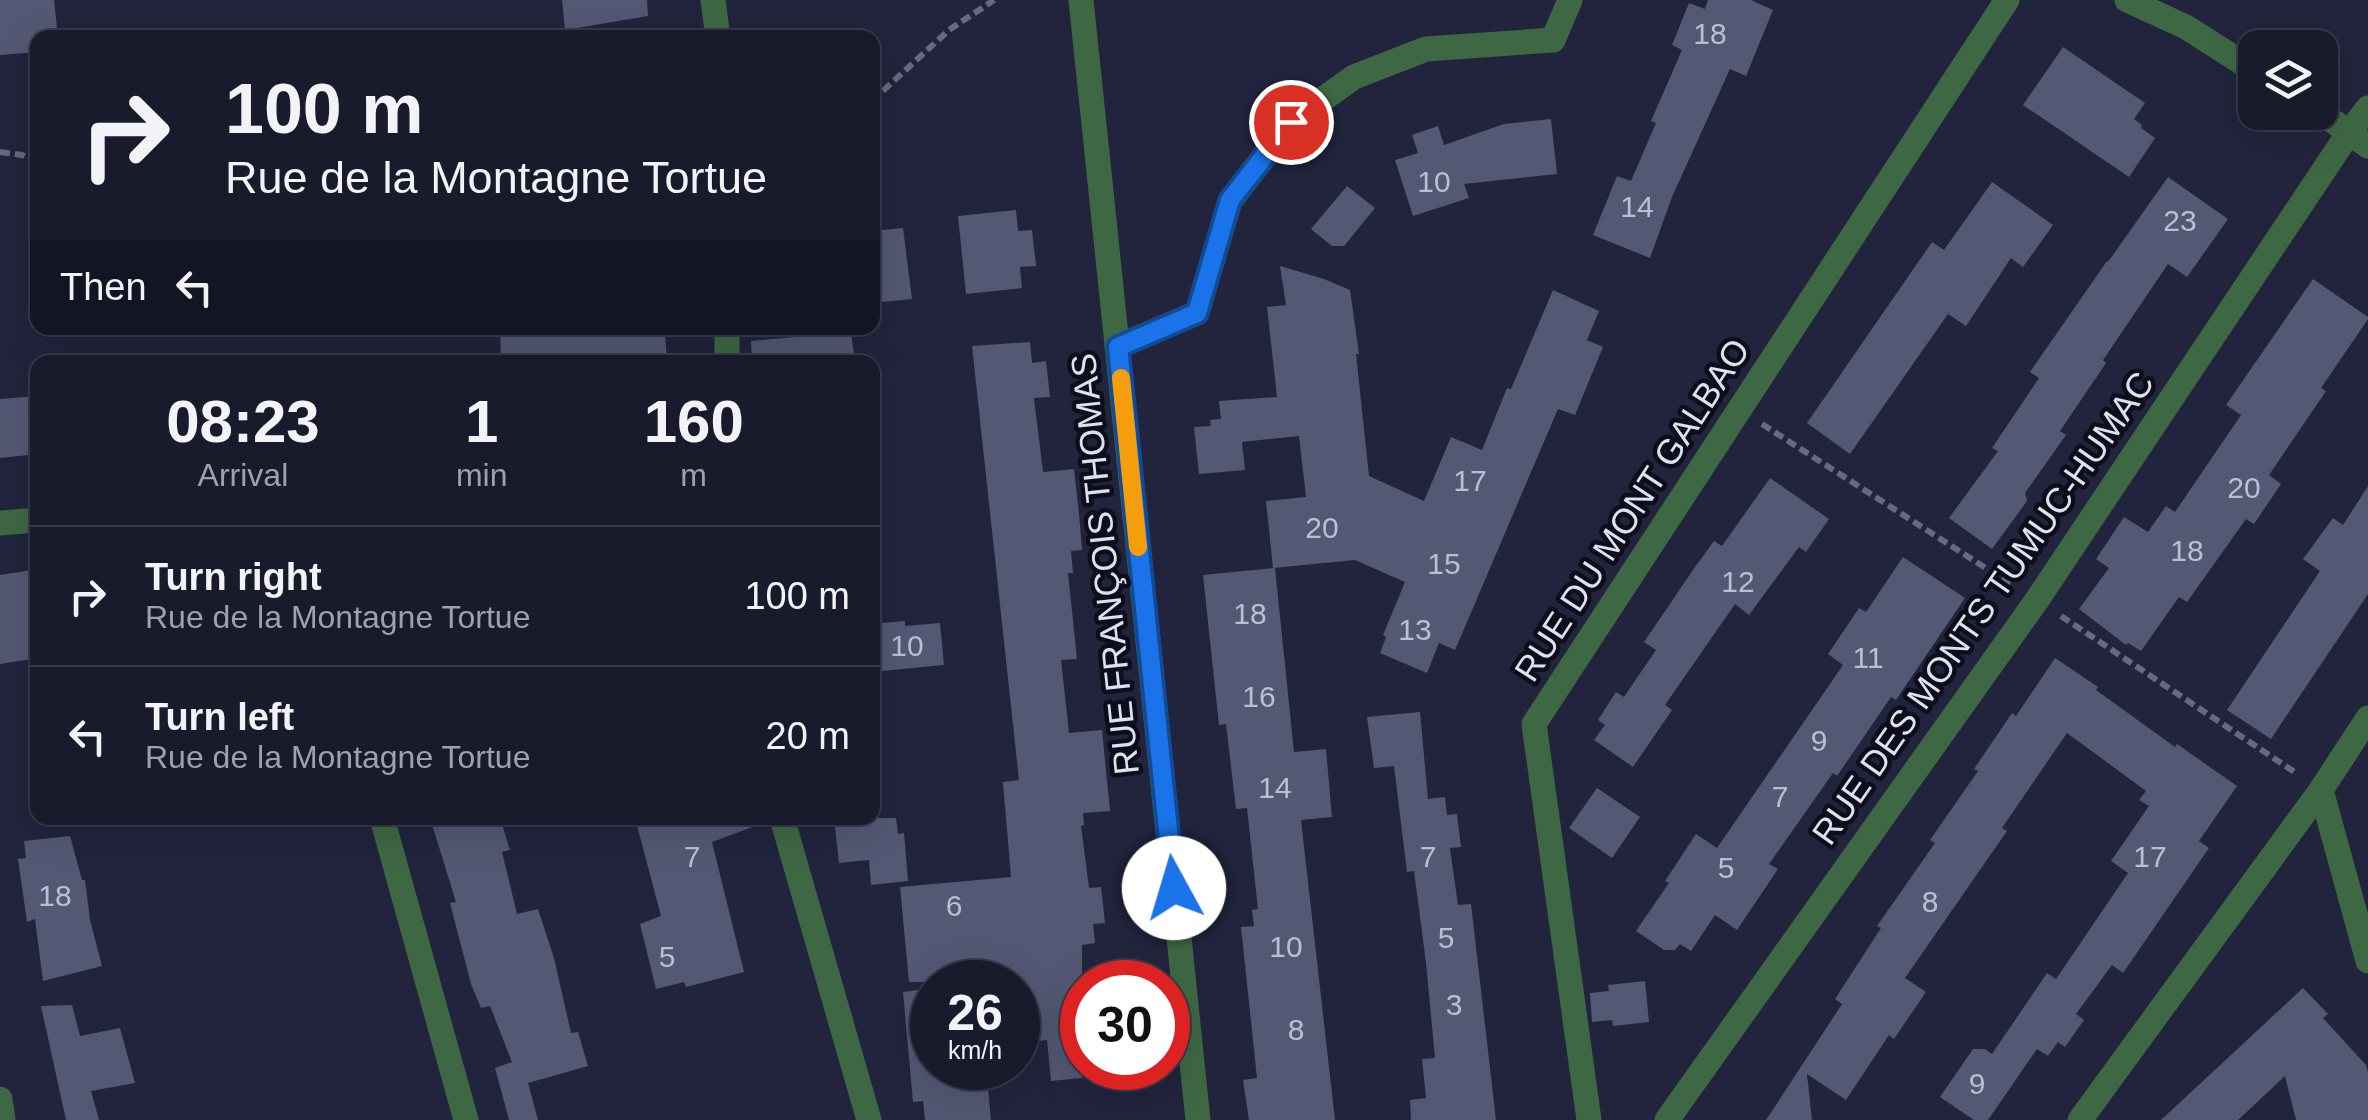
<!DOCTYPE html>
<meta charset="utf-8">
<style>
:root{--surface:#191b2d;--page:#222435;--text:#f1f3f6;--muted:#9fa1aa;--line:#373949}
body{margin:0;font-family:Arial,sans-serif;background:var(--page);color:var(--text);height:100vh;display:flex;flex-direction:column;font-size:38px;white-space:nowrap}
*{box-sizing:border-box;margin:0}
p{font-size:32px;color:var(--muted)}
.icon{flex:none;width:55px;height:55px;fill:none;stroke:currentColor;stroke-width:2;stroke-linecap:round;stroke-linejoin:round}
.map{position:relative;flex:1;overflow:hidden}
.drawer{position:absolute;left:30px;top:355px;width:850px;height:470px;display:flex;flex-direction:column;background:var(--surface);border-radius:20px;box-shadow:0 10px 40px #0002,0 0 0 2px var(--line)}
.drawer>*{flex:none}
.guide{position:absolute;left:30px;top:30px;width:850px;height:305px;border-radius:20px;box-shadow:0 10px 40px #0002,0 0 0 2px var(--line);background:#191b2d;color:var(--text);overflow:hidden}
.buttons{position:absolute;left:2238px;top:30px;display:grid;gap:20px}
.buttons a{display:grid;place-items:center;width:100px;height:100px;border-radius:20px;background:var(--surface);box-shadow:0 10px 40px #0002,0 0 0 2px var(--line);font-size:50px}
.speed{position:absolute;left:910px;top:960px;display:flex;gap:20px;font-size:50px;font-weight:700;text-align:center}
.speed>*{display:grid;place-content:center;width:130px;height:130px;border-radius:50%;background:var(--surface);box-shadow:0 10px 40px #0002,0 0 0 2px var(--line);line-height:1}
.speed small{font-size:25px;font-weight:400}
.speed .limit{border:15px solid #d22;background:#fff;color:#111}
.pin{position:absolute;display:grid;place-items:center;width:85px;height:85px;color:#fff;margin:-42px;border:5px solid #fff;border-radius:50%;box-shadow:0 2px 10px #0007}
.me{position:absolute;width:110px;margin:-55px;rotate:354deg;stroke-linejoin:round;filter:drop-shadow(0 0 8px #0008)}
.turn{display:flex;align-items:center;gap:35px;height:210px;padding:0 30px;font-size:45px}
.turn .icon{width:130px;height:130px;stroke-width:2.5}
.turn b{display:block;font-size:70px;line-height:85px}
.then{display:flex;align-items:center;height:95px;padding:0 30px;background:#0003;gap:20px;font-size:38px}
.eta{display:flex;justify-content:space-evenly;align-items:center;height:170px;text-align:center}
.eta b{font-size:60px;font-weight:800;line-height:70px}
ul{padding:0;list-style:none}
li{display:flex;align-items:center;gap:30px;height:140px;padding:0 30px;border-top:2px solid var(--line)}
li div{flex:1}
li b{display:block;font-size:38px}
li em{font-style:normal}
.map>svg:first-child{display:block}
.building{fill:#535874}
.lines{fill:none;stroke-linecap:round;stroke-linejoin:round}
.path{stroke:#66697f;stroke-width:6;stroke-dasharray:10 5;stroke-linecap:butt}
.minor{stroke:#3e6843;stroke-width:25}
.route-casing{stroke:#114b97;stroke-width:25}
.route{stroke:#1a73e8;stroke-width:18}
.slow{stroke:#f59e0b;stroke-width:18}
.labels{text-anchor:middle;stroke-width:9;stroke-linejoin:round;paint-order:stroke}
.number-label{font-size:30px;fill:#bbbfd2}
.street-label{font-size:35px;fill:#dee1f2;stroke:#0d0e19}
</style>
<div class="map">
<svg width="2368" height="1120" viewBox="0 0 2368 1120">
<rect width="100%" height="100%" fill="#21243c"/>
<path class="building" d="M0 0H54L58 38H38V52L0 55Z
M562 0H647L648 16 565 30Z
M1708 0H1751L1773 10 1746 76 1730 69 1672 197 1650 258 1593 235 1617 176 1631 181 1656 123 1651 121 1682 50 1672 45 1689 3 1705 9Z
M2063 47 2145 103 2134 119 2142 125 2141 128 2155 138 2129 177 2023 105Z
M1551 119 1557 174 1464 184 1469 198 1413 216 1395 160 1418 153 1412 135 1438 126 1444 145 1504 124Z
M2168 177 2228 219 2187 277 2168 264 2103 360 2106 363 2060 431 2066 435 2025 493 2027 501 1992 549 1949 518 1998 451 1992 448 2039 378 2030 372 2107 261 2108 262Z
M1992 182 2053 225 2023 267 2011 258 1966 326 1948 314 1850 454 1807 423 1932 242 1944 250Z
M1347 186 1375 208 1344 246H1332L1311 229Z
M1016 210 1018 231 1032 230 1036 266 1020 267 1022 288 966 294 958 216Z
M903 228 912 299 872 303V231Z
M1280 266 1324 279 1350 290 1359 354H1356L1369 476 1424 501 1451 437 1482 450 1507 388 1511 389 1553 290 1599 311 1587 340 1603 347 1575 415 1558 409 1455 650 1439 643 1427 673 1380 653 1386 637 1383 635 1405 582 1355 560 1273 568 1266 501 1306 497 1299 436 1242 442 1245 470 1199 474 1194 427 1211 426 1210 420 1221 419 1219 401 1277 397 1267 307 1286 305Z
M2313 279 2368 317V319L2321 388 2326 391 2269 475 2281 484 2254 524 2246 519 2187 602 2179 597 2141 651 2128 643 2126 645 2079 609 2109 568 2096 559 2124 517 2148 532 2166 506 2175 512 2241 415 2226 405Z
M500 328H661V330L665 331 667 362H501Z
M851 332 855 362H752L751 341Z
M1030 342 1032 363 1046 361 1050 397 1034 398 1043 472 1074 469 1079 514 1082 550 1071 551 1073 573H1068L1077 659 1061 660 1069 733 1102 730 1110 811 1083 813 1084 825 1081 826 1089 888 1101 887 1105 923 1093 924 1095 943 1082 945V1078L1051 1081 1047 1040 1018 1043V982H909L900 887 1011 877 1003 782 1019 780 972 346Z
M38 396V454L0 458V399Z
M1770 478 1829 519 1806 552 1799 547 1749 615 1735 604 1665 705 1672 710 1633 767 1594 740 1605 725 1598 720 1616 692 1624 697 1656 650 1644 642 1695 567 1714 541 1722 546Z
M2368 486V594L2271 739 2227 710 2320 571 2303 559 2333 518 2343 525Z
M1903 557 1965 598 1896 700 1891 697 1837 776 1833 773 1769 864 1778 869 1737 930 1715 915 1691 951 1680 944 1675 950H1664L1636 931 1669 883 1665 881 1696 834 1717 848 1843 665 1828 654 1859 608 1866 612Z
M1275 568 1294 752 1326 749 1332 817 1301 820 1335 1120H1249L1243 1080 1257 1078 1241 927 1254 926 1252 910 1258 909 1247 808 1236 809 1226 724 1219 725 1203 575Z
M38 569V658L0 664V575Z
M905 621V626L940 623 944 665 872 672V624Z
M2055 658 2098 687 2096 690 2175 747 2177 744 2237 786 2199 841 2209 848 2123 973 2112 965 2076 1014 2084 1020 2065 1047 2058 1042 2048 1056 2037 1049 1988 1120H1974L1940 1097 1973 1049H1985L1992 1054 2047 973 2056 979 2128 873 2111 861 2149 806 2139 800 2146 791 2067 733 2002 828 2007 831 1905 978 1926 992 1894 1039 1889 1035 1846 1100 1807 1074 1812 1120H1766L1842 1004 1835 999 1881 928 1877 926 1935 843 1930 840 1978 771 1974 769 2012 713 2016 716Z
M1420 712 1428 799 1445 797 1447 815 1457 814 1461 847 1450 848 1458 905 1471 904 1496 1120H1411L1410 1100 1426 1098 1422 1059 1435 1058 1426 963 1414 871 1407 872 1394 766 1374 768 1367 717Z
M1597 788 1640 817 1612 858 1569 828Z
M430 818H500L510 850 502 852 517 914 538 909 554 958 571 1033 578 1032 588 1066 528 1083 538 1120H509L495 1068 512 1062 490 1006 481 1008 471 984 450 903 456 902Z
M635 818H766V822L712 842 744 972 686 987 684 982 656 989 640 924 661 916Z
M834 818H896L898 834 904 833 908 881 871 885 869 860 839 863Z
M70 836 82 880H85L90 920 102 966 43 981 35 919 27 922 18 859 26 858 24 841Z
M1645 981 1649 1022 1613 1026 1612 1020 1592 1022 1590 993 1609 991 1608 985Z
M932 988V1068H986L991 1120H925L923 1101 913 1102 903 992Z
M2303 988 2328 1014 2323 1018 2366 1065 2368 1072V1120H2296L2285 1076 2238 1120H2161Z
M72 1005 80 1036 120 1028 135 1083 91 1091 99 1120H66L41 1006Z"/>
<g class="lines">
<path class="path" d="M872 101 949 30 994 0
M0 152 22 155 38 163
M1762 424 2012 585
M2061 616 2296 773"/>
<path class="minor" d="M713 0 718 38
M1081 0 1198 1120
M2127 0 2186 27 2255 71
M2320 112 2368 146
M1117 347 1197 313 1230 201 1291 122 1354 77 1426 49 1553 40 1570 0
M727 362V328
M0 523 38 520
M2321 790 2368 961
M382 818 466 1120
M782 818 869 1120
M0 1099 3 1120
M1589 1120 1534 724 2007 0
M1667 1120 2037 600 2350 131 2368 108
M2080 1120 2321 790 2368 718"/>
</g>
<g class="lines">
<defs>
<path id="route" d="M1174 888 1118 347 1197 313 1230 200 1291 122"/>
</defs>
<use href="#route" class="route-casing"/>
<use href="#route" class="route"/>
<path class="slow" d="M1121 378 1138 547"/>
</g>
<g class="labels">
<g class="number-label">
<text x="1710" y="44">18</text>
<text x="1434" y="192">10</text>
<text x="1637" y="217">14</text>
<text x="2180" y="231">23</text>
<text x="1470" y="491">17</text>
<text x="2244" y="498">20</text>
<text x="1322" y="538">20</text>
<text x="2187" y="561">18</text>
<text x="1444" y="574">15</text>
<text x="1738" y="592">12</text>
<text x="1250" y="624">18</text>
<text x="1415" y="640">13</text>
<text x="907" y="656">10</text>
<text x="1868" y="668">11</text>
<text x="1259" y="707">16</text>
<text x="1819" y="751">9</text>
<text x="1275" y="798">14</text>
<text x="1780" y="807">7</text>
<text x="692" y="867">7</text>
<text x="1428" y="867">7</text>
<text x="2150" y="867">17</text>
<text x="1726" y="878">5</text>
<text x="55" y="906">18</text>
<text x="1930" y="912">8</text>
<text x="954" y="916">6</text>
<text x="1446" y="948">5</text>
<text x="1286" y="957">10</text>
<text x="667" y="967">5</text>
<text x="1454" y="1015">3</text>
<text x="1296" y="1040">8</text>
<text x="1977" y="1094">9</text>
</g>
<g class="street-label">
<text transform="translate(1632 510) rotate(-57)" y="12">RUE DU MONT GALBAO</text>
<text transform="translate(1105 564) rotate(-96)" y="12">RUE FRANÇOIS THOMAS</text>
<text transform="translate(1983 608) rotate(-55)" y="12">RUE DES MONTS TUMUC-HUMAC</text>
</g>
</g>
</svg>
<div class="buttons">
<a><svg class="icon" aria-label="layers" viewBox="0 0 24 24"><path d="M12 4l9 5-9 5-9-5zM3 14l9 5 9-5"/></svg></a>
</div>
<div class="speed"><div>26<small>km/h</small></div><div class="limit">30</div></div>
<div class="pin" style="left:1291px;top:122px;background:#d93025"><svg class="icon" aria-label="arrive" viewBox="0 0 24 24"><path d="M6 21V4h12l-3 4 3 4H6"/></svg></div>
<svg class="me" style="left:1174px;top:888px" viewBox="-20 -20 40 40"><circle r="19" fill="#fff"/><path d="M0-13L10 11 0 6-10 11z" fill="#1a73e8"/></svg>
<div class="guide">
<div class="turn"><svg class="icon" aria-label="right" viewBox="0 0 24 24"><path d="M7 20v-9h11M14 6l5 5-5 5"/></svg><div><b>100 m</b>Rue de la Montagne Tortue</div></div>
<div class="then">Then<svg class="icon" aria-label="left" viewBox="0 0 24 24"><path d="M17 20v-9H6M10 6l-5 5 5 5"/></svg></div>
</div>
<section class="drawer">
<div class="eta">
<div><b>08:23</b><p>Arrival</p></div>
<div><b>1</b><p>min</p></div>
<div><b>160</b><p>m</p></div>
</div>
<ul>
<li><svg class="icon" aria-label="right" viewBox="0 0 24 24"><path d="M7 20v-9h11M14 6l5 5-5 5"/></svg><div><b>Turn right</b><p>Rue de la Montagne Tortue</p></div><em>100 m</em></li>
<li><svg class="icon" aria-label="left" viewBox="0 0 24 24"><path d="M17 20v-9H6M10 6l-5 5 5 5"/></svg><div><b>Turn left</b><p>Rue de la Montagne Tortue</p></div><em>20 m</em></li>
</ul>
</section>
</div>
